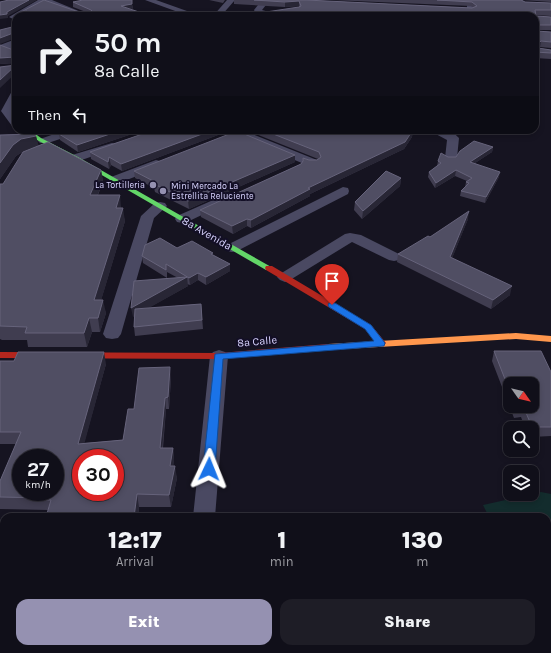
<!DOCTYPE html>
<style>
:root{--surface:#100f19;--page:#1e1d26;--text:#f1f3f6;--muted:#9c9ca2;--line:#302f38;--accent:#9591b1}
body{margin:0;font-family:Karla,sans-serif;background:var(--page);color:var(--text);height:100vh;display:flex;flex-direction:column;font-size:15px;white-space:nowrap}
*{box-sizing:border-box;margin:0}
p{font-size:13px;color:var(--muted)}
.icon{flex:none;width:22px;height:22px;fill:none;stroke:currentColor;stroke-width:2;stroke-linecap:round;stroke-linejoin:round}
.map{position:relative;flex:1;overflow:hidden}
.sheet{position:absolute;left:0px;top:513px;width:551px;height:140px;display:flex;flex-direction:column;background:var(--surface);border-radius:12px 12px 0 0;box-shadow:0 2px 6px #0003,0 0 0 1px var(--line)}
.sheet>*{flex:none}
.banner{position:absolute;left:12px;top:12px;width:527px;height:122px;border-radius:12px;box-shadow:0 2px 6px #0003,0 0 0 1px var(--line);background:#100f19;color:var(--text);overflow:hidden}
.needle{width:26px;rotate:124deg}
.buttons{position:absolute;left:503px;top:377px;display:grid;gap:8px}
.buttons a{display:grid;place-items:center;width:36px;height:36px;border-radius:8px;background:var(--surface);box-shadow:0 2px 6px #0003,0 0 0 1px var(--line);font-size:20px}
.speed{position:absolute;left:12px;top:449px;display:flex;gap:8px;font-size:20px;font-weight:700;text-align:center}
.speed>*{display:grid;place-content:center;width:52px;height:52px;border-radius:50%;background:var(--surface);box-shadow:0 2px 6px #0003,0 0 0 1px var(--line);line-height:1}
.speed small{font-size:10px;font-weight:400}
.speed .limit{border:6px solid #d22;background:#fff;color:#111}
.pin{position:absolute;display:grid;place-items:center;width:34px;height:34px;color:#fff;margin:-41px -17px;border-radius:50% 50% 50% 0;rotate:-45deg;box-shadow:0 0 4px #0007}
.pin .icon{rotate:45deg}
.me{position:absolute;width:44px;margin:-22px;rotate:2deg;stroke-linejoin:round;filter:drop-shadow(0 0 3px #0008)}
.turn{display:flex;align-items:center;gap:14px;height:84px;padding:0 16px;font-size:18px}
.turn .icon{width:52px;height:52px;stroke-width:2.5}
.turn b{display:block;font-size:28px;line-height:34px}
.then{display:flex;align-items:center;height:38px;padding:0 16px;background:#0003;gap:8px;font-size:15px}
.eta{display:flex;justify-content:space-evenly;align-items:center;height:68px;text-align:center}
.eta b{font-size:24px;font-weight:800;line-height:28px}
.primary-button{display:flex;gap:8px;margin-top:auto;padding:8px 16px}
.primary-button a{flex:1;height:46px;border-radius:12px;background:var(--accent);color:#fff;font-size:16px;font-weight:800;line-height:46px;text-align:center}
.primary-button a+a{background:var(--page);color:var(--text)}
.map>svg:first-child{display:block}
.green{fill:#132c2d}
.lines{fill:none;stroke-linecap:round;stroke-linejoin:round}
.street{fill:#4a4962;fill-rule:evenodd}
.fast{fill:#63d668;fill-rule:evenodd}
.slow{fill:#ff974d;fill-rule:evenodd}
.jam{fill:#b3261e;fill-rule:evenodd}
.wall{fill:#403d50;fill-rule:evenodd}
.shaded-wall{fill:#282635}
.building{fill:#504e63;stroke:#66637b;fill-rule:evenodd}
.route{fill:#1a73e8;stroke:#114b97}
.poi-dot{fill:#9591b1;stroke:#130f26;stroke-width:1.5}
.labels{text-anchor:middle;stroke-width:4;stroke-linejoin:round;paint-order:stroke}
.far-poi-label{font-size:9px;fill:#d9d4ff;stroke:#130f26;text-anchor:end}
.street-label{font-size:11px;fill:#d9d4ff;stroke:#130f26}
</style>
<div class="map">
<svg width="551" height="653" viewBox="0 0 551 653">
<rect width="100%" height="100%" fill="#161421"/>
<path class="green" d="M541 492 551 494V653H528L529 649H547V517H489L483 505Z"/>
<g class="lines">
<path class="street" d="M38 0H52L91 16H80L44 2 21 16H16V19H13L9 17Z
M145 0H156L201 16H189Z
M227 0H235L221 16H213Z
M262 0H270L262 10 269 12V16L256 14 254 10Z
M467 0H475V16H467Z
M16 39V45L11 47 16 49V55L0 49V45Z
M16 90V102L11 111 16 117V127L12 126 1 111 12 91Z
M66 130H83L81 132 48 143H40L38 141 40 139Z
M226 130H242L317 160 319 163 317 166H309L228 132Z
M430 130C440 130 452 130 459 138L457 158 455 161H447L445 158 447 140 432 132Z
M112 143 116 144 118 146 116 148 76 162 72 161 70 158 72 155Z
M156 160 160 161 162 164 160 167 119 183H111L109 180 111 177Z
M343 187 348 188 349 191 348 194 237 251 232 252 227 251 225 248 227 245Z
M220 197 225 198 227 201 225 204 187 222 182 223 177 222 175 219 177 216Z
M160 202 165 203 167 206 154 218 121 334 118 338 112 339 106 338 103 334 141 216 155 203Z
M350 233 361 235 399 254 401 257 399 260 394 261 389 260 352 242 290 280 285 282 280 280 277 277 280 274 345 234Z
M219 350 225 352 228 356 215 517H193L210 356 213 352Z
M145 649H172L171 653H144Z"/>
<path class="fast" d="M23 130H30L41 138 78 157 273 268 269 270H266L74 159 37 140Z"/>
<path class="slow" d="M516 333 551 336V342L516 339 328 350 323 347 328 344Z"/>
<path class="jam" d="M266 266H272L371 325 386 343 384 345H378L365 329 266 270 265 268Z
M328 344 333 347 331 349 219 359 0 358V352L219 353Z"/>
</g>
<path class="wall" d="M209 0H225L223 3Z
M234 0H306L472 8H473L471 6 331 0H551V2L522 0 525 2 551 3V16L536 15V16L551 17V30H536V31L551 32V48L540 47 539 48 551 50V59L535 58V16L299 7V6L285 7 234 4Z
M73 2 132 4 133 9H130L151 16H22L21 12H86L73 7Z
M16 40V73V63L0 64V45L16 51V48L15 47 14 41Z
M41 130H61L48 134Z
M70 130H144L78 152 60 140 59 134Z
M154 130H226V132L122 171 111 165 109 169 91 159 90 152Z
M246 130H413L412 137 404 149 310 194V196L251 228 247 226 233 234 201 217 200 210 301 164 302 162 303 158 309 160H317L318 159Z
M0 135 36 136 38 146 101 170 103 182 98 195 121 207 125 221 101 300 106 313 100 332H92L87 347H28L27 340H2L0 339V184H3L31 149 24 151 16 156 0 179Z
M493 147 492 152 475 163 499 177 485 203 460 196 461 191 465 187 466 182 467 181 455 176 435 188 428 177 429 172 437 166 438 161 448 157H456Z
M295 162 189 209 155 192 154 188 135 178 134 171Z
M401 178 400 186 362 219 354 210 355 202Z
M468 219 452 258 510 295 491 309 397 262 398 254 430 237Z
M177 248 213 255 230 271 206 285 198 280 190 285 187 284 188 286 148 308 201 304 203 329 135 336 134 327 135 316 133 317 178 278 167 272V278L143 263 142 256Z
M494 351 551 372V436L532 437V428H525L521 417 514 418 492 361ZM510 384 532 406H510Z
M0 361 106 364 84 443 123 440 134 409 171 378 169 409H166L163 448H173L174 460 173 466 177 478 171 507H139L138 517H46L48 510 0 509V481L16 444H0Z
M0 575H4V641H0Z"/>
<path class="shaded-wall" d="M29 0H37L8 16V18L0 19V15L7 12Z
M299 1V6L285 7V2Z
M132 4 133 9 122 11 121 6Z
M27 11 28 16H22L21 12Z
M16 32V38L0 44V38Z
M541 41 540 47 536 51 537 45Z
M15 57 16 63 0 64V58Z
M16 65V73L0 88V80Z
M47 130H61L48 134Z
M122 130H144L78 152 77 145Z
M213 130H226V132L122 171 121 164Z
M413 130 412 137 404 149 310 194V196L251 228V220L308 188Z
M36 136 39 147 24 151 16 156 0 179V163L13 145 21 139Z
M493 147 492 152 469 167 470 162Z
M295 155V162L189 209 188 201Z
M109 157 111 165 109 169 108 162Z
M101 170 103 182 92 208 90 195Z
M456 170 455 176 435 188 436 183Z
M500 172 499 177 485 203 486 197Z
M401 178 400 186 362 219 363 211Z
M120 195 121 207 117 221 116 208Z
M123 208 125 221 97 314 94 300Z
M469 211 468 219 449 266 450 257Z
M247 219V226L233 234 232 226Z
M230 264V271L206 285V277Z
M198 273V280L190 285 189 278Z
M187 277 188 286 133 317 131 308Z
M512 286 510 295 491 309 493 300Z
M103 300 106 313 100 332 98 318Z
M89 318 92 332 87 347 84 333Z
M104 352 106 364 81 456 78 444Z
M170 367 171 378 169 409 168 397Z
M165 398 166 409 161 460 160 448Z
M173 448 174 460 172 478 170 466Z
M175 466 177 478 171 507 169 495Z
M137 494 139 507 138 517H134Z"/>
<path class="building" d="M9 0H29L7 12V14L0 15V2Z
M44 0 79 12H90L92 11 91 10 73 2 83 0H132V4L121 6 151 16H28L27 11 21 12Z
M254 0H306L472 8 477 6 472 2 437 0H521L525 2 551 3V10H535L536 16 551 17V25H535L536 31 551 32V42L541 41 537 45 538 48 551 50V53L535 52V16H253L266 12 299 7 301 6 299 1 285 2Z
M16 26V36V32L0 38V30Z
M0 45 16 51V47V58L15 57 0 58Z
M16 62V65L0 80V67L16 65Z
M70 130H122L77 145 59 134Z
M154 130H213L121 164 109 157 108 162 90 152Z
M263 130H413L405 142 308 188 310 189 251 220 247 219 232 226 200 210 301 164 303 161V158L309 160H317L321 157 319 152Z
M237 131 295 155 188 201 154 184 157 183 134 171Z
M34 134 36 136 21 139 13 145 0 163V135Z
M474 141 493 147 470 162 500 172 486 197 461 191 469 183 466 182 472 178 456 170 436 183 429 172 441 163 438 161 441 153 448 157H456L460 151Z
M48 142 101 170 90 195H120L116 208H123L94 300H103L98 318H89L84 333H25L27 327 0 326V184H3L23 152Z
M386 171 401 178 363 211 355 202Z
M469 211 450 257 512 286 493 300 398 254 428 236 430 237Z
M160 238 177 248 192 241 213 253 211 254 230 264 206 277 198 273 189 278 166 264V270L142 256 145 245Z
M187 277 131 308 134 281Z
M201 304 202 320 134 327 135 309Z
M494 351H541L551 372V427H532L524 408H517L516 406H532V384H510V392Z
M18 352H104L78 444 123 440 128 409H134L139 368 170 367 168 397 165 398 160 448H173L170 466H175L169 495 137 494 134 517H46L51 500H46L47 498 0 497V481L21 432H0V361H14ZM21 458H55V492H21ZM81 458H115V492H81Z
M0 575H4V632H0Z"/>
<path class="route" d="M329 303H335L371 325 385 343 384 346 223 359 215 469 213 472 209 473 205 472 203 469 215 354 374 341 365 329 329 307 328 305Z"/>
<g class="poi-dot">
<circle cx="153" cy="185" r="4"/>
<circle cx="163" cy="191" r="4"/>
</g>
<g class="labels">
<g class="far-poi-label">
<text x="145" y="188">La Tortilleria</text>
<text x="171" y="189" text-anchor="start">Mini Mercado La<tspan x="171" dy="10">Estrellita Reluciente</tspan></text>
</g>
<g class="street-label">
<text transform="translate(207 233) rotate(30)" y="4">8a Avenida</text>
<text transform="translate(257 341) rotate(-5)" y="4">8a Calle</text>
</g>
</g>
</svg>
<div class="buttons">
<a><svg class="needle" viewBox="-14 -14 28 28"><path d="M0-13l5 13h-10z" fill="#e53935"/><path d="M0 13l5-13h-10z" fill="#9c9ca2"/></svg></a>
<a><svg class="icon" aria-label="search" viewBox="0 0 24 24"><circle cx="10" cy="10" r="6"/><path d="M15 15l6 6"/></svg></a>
<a><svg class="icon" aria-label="layers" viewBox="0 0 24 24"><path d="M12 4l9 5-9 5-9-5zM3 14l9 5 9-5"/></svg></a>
</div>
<div class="speed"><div>27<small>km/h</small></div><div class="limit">30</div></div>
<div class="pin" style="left:332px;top:305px;background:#d93025"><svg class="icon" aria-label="arrive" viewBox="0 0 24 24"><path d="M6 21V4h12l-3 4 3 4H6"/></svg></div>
<svg class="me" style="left:209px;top:469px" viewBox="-20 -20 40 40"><path d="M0-17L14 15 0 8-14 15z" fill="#1a73e8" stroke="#fff" stroke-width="4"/></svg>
<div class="banner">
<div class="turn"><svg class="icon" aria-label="right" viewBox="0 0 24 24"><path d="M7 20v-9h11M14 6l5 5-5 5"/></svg><div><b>50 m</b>8a Calle</div></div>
<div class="then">Then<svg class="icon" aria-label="left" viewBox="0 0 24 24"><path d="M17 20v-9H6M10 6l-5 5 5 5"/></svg></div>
</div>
<section class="sheet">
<div class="eta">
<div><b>12:17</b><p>Arrival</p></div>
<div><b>1</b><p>min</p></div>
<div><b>130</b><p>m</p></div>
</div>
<div class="primary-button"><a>Exit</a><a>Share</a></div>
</section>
</div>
